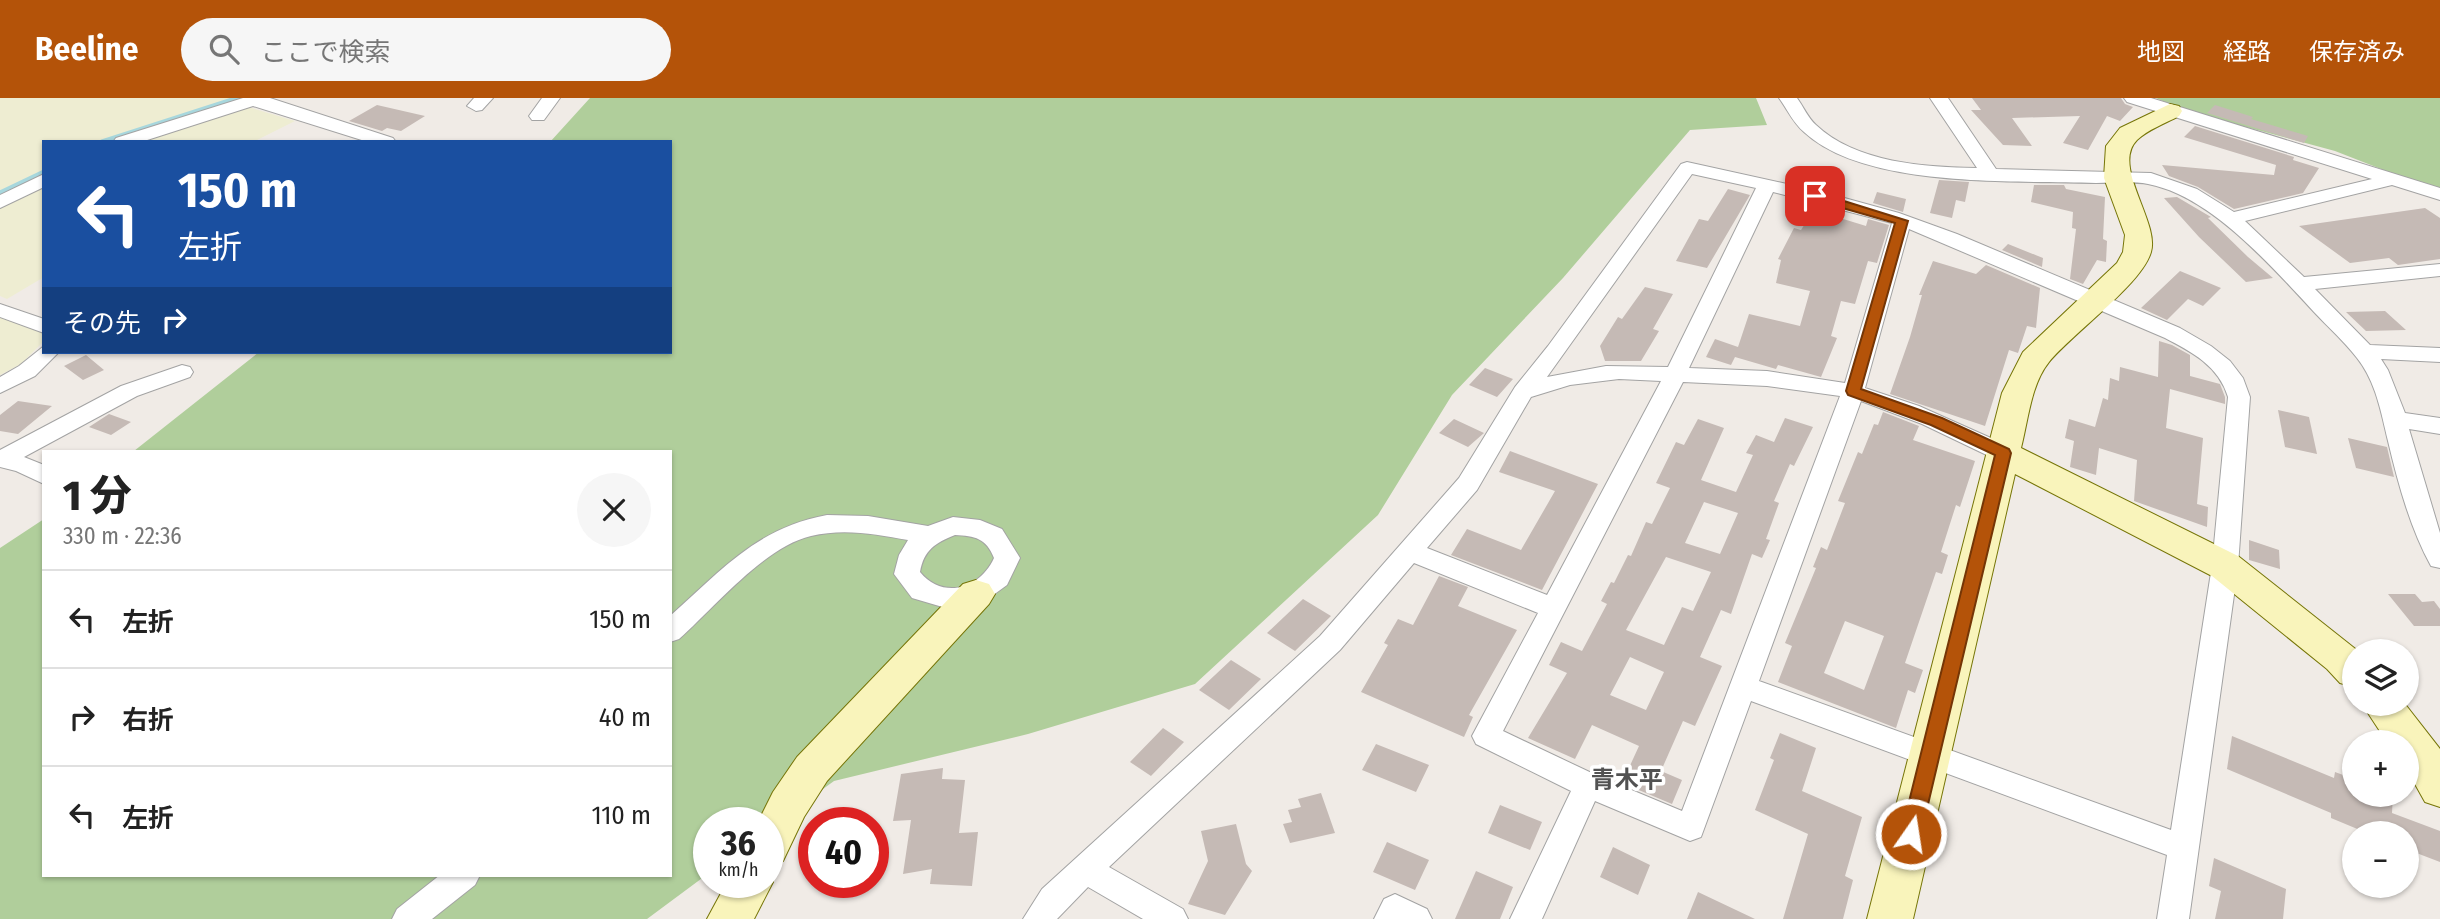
<!DOCTYPE html>
<html lang="ja">
<meta charset="utf-8">
<style>
:root{--surface:#fff;--page:#f6f6f6;--text:#222;--muted:#767676;--line:#e0e0e0;--accent:#b45309}
body{margin:0;font-family:"Fira Sans Condensed","Noto Sans JP",sans-serif;background:var(--page);color:var(--text);height:100vh;display:flex;flex-direction:column;font-size:26px;white-space:nowrap}
*{box-sizing:border-box;margin:0}
p{font-size:23px;color:var(--muted)}
.icon{flex:none;width:38px;height:38px;fill:none;stroke:currentColor;stroke-width:2;stroke-linecap:round;stroke-linejoin:round}
.map{position:relative;flex:1;overflow:hidden}
.panel{position:absolute;left:42px;top:352px;width:630px;height:427px;display:flex;flex-direction:column;background:var(--surface);border-radius:0px;box-shadow:0 2px 5px #0004}
.panel>*{flex:none}
.hud{position:absolute;left:42px;top:42px;width:630px;height:214px;border-radius:0px;box-shadow:0 2px 5px #0004;background:#1a4fa0;color:#fff;overflow:hidden}
.tools{position:absolute;left:2342px;top:541px;display:grid;gap:14px}
.tools a{display:grid;place-items:center;width:77px;height:77px;border-radius:50%;background:var(--surface);box-shadow:0 2px 5px #0004;font-size:35px}
.speed{position:absolute;left:693px;top:709px;display:flex;gap:14px;font-size:35px;font-weight:700;text-align:center}
.speed>*{display:grid;place-content:center;width:91px;height:91px;border-radius:50%;background:var(--surface);box-shadow:0 2px 5px #0004;line-height:1}
.speed small{font-size:18px;font-weight:400}
.speed .limit{border:10px solid #d22;background:#fff;color:#111}
.pin{position:absolute;display:grid;place-items:center;width:60px;height:60px;color:#fff;margin:-30px;border-radius:14px;box-shadow:0 4px 10px #0006}
.me{position:absolute;width:77px;margin:-38px;rotate:13deg;stroke-linejoin:round;filter:drop-shadow(0 0 5px #0008)}
.turn{display:flex;align-items:center;gap:24px;height:147px;padding:0 21px;font-size:32px}
.turn .icon{width:91px;height:91px;stroke-width:2.5}
.turn b{display:block;font-size:49px;line-height:60px}
.then{display:flex;align-items:center;height:66px;padding:0 21px;background:#0003;gap:14px;font-size:26px}
.round{display:grid;place-items:center;flex:none;width:74px;height:74px;border-radius:37px;background:var(--page)}
.overview{display:flex;align-items:center;justify-content:space-between;height:119px;padding:0 21px}
h1{font-size:42px;font-weight:800;line-height:52px}
ul{padding:0;list-style:none}
li{display:flex;align-items:center;gap:21px;height:98px;padding:0 21px;border-top:2px solid var(--line)}
li div{flex:1}
li b{display:block;font-size:26px}
li em{font-style:normal}
header{display:flex;align-items:center;gap:42px;box-sizing:border-box;height:98px;padding:0 35px;background:var(--accent);color:#fff}
header strong{font-size:33px}
nav{display:flex;gap:38px;margin-inline-start:auto;font-size:24px}
.search{width:490px;height:63px;background:var(--page);display:flex;align-items:center;gap:18px;box-sizing:border-box;padding:0 24px;border-radius:38px;color:var(--muted);font-size:26px}
.map>svg:first-child{display:block}
.farmland{fill:#eeedd2}
.forest{fill:#b0ce9b}
.lines{fill:none;stroke-linecap:round;stroke-linejoin:round}
.stream{stroke:#a7d7dd;stroke-width:5}
.building{fill:#c5bab5;fill-rule:evenodd}
.street-casing{stroke:#a3a3a3;stroke-width:2}
.secondary-casing{stroke:#767507;stroke-width:2}
.street{fill:#fff;fill-rule:evenodd}
.secondary{fill:#f9f4bb;fill-rule:evenodd}
.route{fill:#b45309;stroke:#753606;stroke-width:2}
.labels{text-anchor:middle;stroke-width:7;stroke-linejoin:round;paint-order:stroke}
.near-quarter-label{font-size:24px;font-weight:bold;fill:#525252;stroke:#fff}
</style>
<header>
<strong>Beeline</strong>
<div class="search"><svg class="icon" aria-label="search" viewBox="0 0 24 24"><circle cx="10" cy="10" r="6"/><path d="M15 15l6 6"/></svg>ここで検索</div>
<nav><a>地図</a><a>経路</a><a>保存済み</a></nav>
</header>
<div class="map">
<svg width="2440" height="821" viewBox="0 0 2440 821">
<rect width="100%" height="100%" fill="#f0ebe6"/>
<path class="farmland" d="M0 0H242L110 44H44V77L0 98Z
M245 8 295 23 253 44H131Z
M44 86V179L7 201 0 198V107Z
M0 216 44 236V243L21 266 0 277Z"/>
<path class="forest" d="M590 0H1756L1767 27 1690 32 1563 180 1452 297 1378 417 1195 586 1028 636 834 683 768 731V724H709V775L647 821H0V450L44 421V777H670V354L134 353 259 254H670V44H550Z
M2156 0H2440V94L2335 53 2183 12Z"/>
<g class="lines">
<path class="stream" d="M102 44 238 0
M0 95 44 74"/>
</g>
<path class="building" d="M1972 0H2121L2125 6 2133 9 2120 23 2107 18 2088 52 2063 45 2080 18 2012 20 2032 48 2003 47 1971 12H1981Z
M377 7 425 18 401 33 387 30 382 33 349 23Z
M2215 7 2253 19 2251 21 2308 38 2304 45 2207 15Z
M2195 28 2294 59 2293 62 2319 70 2303 95 2234 111 2198 89 2169 78 2162 67 2274 77 2276 67 2184 39Z
M1939 82 1969 84 1965 104 1956 102 1952 120 1930 115Z
M2034 87H2064L2066 91 2105 99 2103 141 2107 143 2106 164 2097 162 2083 186 2070 181 2076 131 2072 130 2073 114 2031 104Z
M1728 91 1750 97 1707 170 1676 163 1699 121 1708 123Z
M1877 94 1906 101 1903 114 1873 105Z
M2177 99 2211 119 2208 120 2248 159 2273 180 2246 184 2199 139 2164 100Z
M2425 110 2440 120V161L2398 167 2389 160 2350 165 2299 128Z
M1814 112 1866 128 1868 121 1889 127 1877 165 1868 163 1855 206 1841 203 1831 238 1837 240 1821 279 1778 267 1776 271 1735 259 1731 267 1706 259 1715 241 1738 249 1749 216 1800 228 1810 193 1776 185 1781 162 1778 161 1794 130 1801 132Z
M2008 146 2043 160 2042 169 2002 152Z
M1933 163 1976 176 1986 167 2040 190 2036 230 2027 228 2018 255 2009 252 1985 328 1890 296 1910 239 1922 197H1919Z
M2180 173 2221 190 2203 208 2188 201 2167 222 2141 210Z
M1645 189 1673 196 1653 231 1659 233 1641 263H1605L1600 248 1618 219 1622 221Z
M2385 213 2406 232 2366 233 2346 214Z
M2159 243 2172 247 2190 257V278L2220 286 2225 299V306L2170 291 2166 330 2203 340 2197 406 2208 409 2207 429 2134 403 2137 362 2099 350 2096 377 2070 369 2074 343 2065 340 2069 321 2095 329 2103 300 2108 302 2110 280 2119 283 2120 269 2158 279Z
M86 257 104 272 83 282 64 268Z
M1485 270 1513 281 1497 299 1469 287Z
M18 303 52 308 18 336 0 333V317Z
M2278 312 2309 319 2317 356 2285 349Z
M1883 314 1919 328 1913 342 1975 363 1960 409 1956 407 1941 454 1948 457 1942 476 1936 474 1905 565 1923 572 1915 595 1908 592 1896 630 1778 584 1792 548 1785 545 1816 470 1813 469 1821 449 1827 452 1845 405 1838 403 1858 354 1862 356 1874 326 1878 327ZM1845 523 1884 538 1864 592 1824 575Z
M109 316 131 324 111 337 89 329Z
M1785 320 1813 329 1794 368 1790 366 1774 403 1779 405 1766 441 1770 442 1762 460 1752 456 1731 516 1721 512 1700 559 1722 568 1695 628 1683 623 1661 673 1682 682 1672 706 1622 685 1639 648 1592 627 1575 661 1528 640 1567 575 1549 567 1561 544 1582 553 1607 506 1601 503 1611 484 1614 485 1628 457 1631 458 1646 424 1652 426 1670 390 1656 385 1676 344 1684 347 1698 321 1724 330 1701 382 1736 394 1753 357 1746 355 1756 337 1774 344ZM1704 404 1738 415 1720 456 1685 445ZM1666 459 1711 474 1693 513 1682 509 1664 547 1626 532ZM1630 559 1664 574 1646 612 1610 597Z
M1454 321 1484 335 1468 349 1439 335Z
M2348 340 2387 349 2394 379 2356 370Z
M1510 353 1598 386 1542 492 1451 457 1467 431 1521 452 1555 393 1499 374Z
M2249 442 2279 452 2280 471 2249 462Z
M1439 478 1468 489 1458 508 1517 532 1469 617 1473 619 1464 639 1361 594 1388 547 1384 545 1398 521 1413 527Z
M2388 496H2415L2422 504 2434 503 2440 511V528H2414Z
M1303 501 1331 518 1295 553 1267 535Z
M1231 562 1261 581 1229 612 1199 592Z
M1163 630 1184 644 1151 678 1130 664Z
M1780 635 1816 650 1802 693 1862 719 1845 778 1853 782 1843 821H1783L1808 736 1755 712 1774 662 1770 660Z
M2232 638 2334 680 2335 674 2354 681V696H2393L2392 715 2440 733V764L2406 751V735H2367L2331 720V715L2227 671Z
M1376 646 1429 667 1416 694 1362 672Z
M943 670 942 681 965 682 959 735 978 734 972 788 930 786 932 771 903 776 911 722 893 723 901 676Z
M1321 695 1335 735 1290 745 1283 726 1292 724 1288 712 1301 709 1298 701Z
M1500 707 1542 724 1530 752 1488 735Z
M1236 726 1246 766 1252 773 1225 817 1188 806 1208 763 1201 733Z
M1387 744 1429 762 1415 792 1373 774Z
M1613 749 1650 767 1638 797 1600 779Z
M2214 760 2286 791 2283 821H2215L2221 793 2209 788Z
M1476 773 1513 789 1500 821H1455Z
M1698 794 1755 821H1687Z"/>
<g class="lines">
<defs>
<path id="street" d="M243 0H270L393 40 396 44H368L253 8 141 44H113L116 40Z
M474 0H493L482 12 476 13 467 8Z
M542 0H560L544 22H532L529 18Z
M1779 0H1797C1803 8 1808 20 1816 27 1856 65 1925 69 1977 70L1930 0H1948L1996 71 2151 75 2197 91 2234 114 2372 81 2127 4 2124 0H2151L2440 90V102L2392 87 2245 123 2304 179 2440 166V178L2315 191 2370 247 2440 250V264L2381 261 2388 272 2405 315 2440 320V336L2409 331 2440 435V470L2431 468C2410 430 2398 385 2388 343 2381 314 2376 284 2357 260 2344 243 2328 229 2314 214 2272 169 2211 98 2148 86 2132 83 2113 85 2096 85 2015 82 1865 91 1804 34 1794 26 1787 11 1779 0Z
M1687 64 1819 93 1899 115 1957 136 2180 230 2211 248 2230 263 2243 280 2250 299 2238 468 2189 821H2157L2167 757 1751 603 1701 739 1690 743 1595 703 1542 821H1510L1571 693 1476 646 1472 638 1538 515 1414 465 1340 552 1109 769 1183 811 1188 821H1143L1088 789 1057 821H1023L1042 791 1320 538 1459 380 1515 289 1548 248 1681 66ZM1692 76 1756 90 1668 269 1606 268 1547 279ZM1773 94 1892 125 1845 285 1767 273 1689 270ZM1909 131 2165 240C2192 254 2219 268 2228 299L2212 468 2171 732 1759 583 1861 303 1922 326 1995 361 2003 363 2011 361 2015 355 2011 349 1919 308 1865 290ZM1619 281 1661 283 1547 497 1427 450 1477 392 1531 299 1570 287ZM1683 284 1767 288 1840 298 1682 713 1598 678 1503 633Z
M44 76V89L0 110V97Z
M0 206 44 221V235L0 219Z
M44 248V254H59L35 278 0 295V279L19 268Z
M182 267 190 269 193 274 190 279 137 298 24 359 44 367V386L16 373 0 369V352L121 288Z
M827 417 868 418 928 428 953 419 980 422 1002 431 1020 460 1007 487 985 503 946 510 912 500 894 476 899 457 908 442C876 436 843 430 811 438 764 449 715 509 679 541L670 544V518C721 473 756 430 827 417ZM955 437C975 438 986 440 994 460 980 491 943 502 920 474 924 452 935 445 955 437Z
M440 777H480L475 787 432 821H392L397 811Z
M1395 796 1427 811 1432 821H1374L1384 801Z"/>
<path id="secondary" d="M2170 6 2179 8 2182 13 2179 18C2166 25 2147 32 2137 42 2111 68 2160 124 2151 154 2142 186 2073 235 2049 264 2031 286 2028 323 2021 350L2238 458 2358 553H2354V589L2340 585 2327 571 2212 478 2015 376 1913 821H1867L2002 295 2023 254 2117 165 2123 154 2125 137 2104 80 2106 48 2120 30Z
M976 482 989 486 995 496 989 506 827 683 804 719 783 763 768 768V724H758L773 694 797 659 963 486Z
M2362 606H2405L2440 651V709L2425 704 2406 670V644H2387Z
M768 773 773 784 754 821H707L727 784H768Z"/>
</defs>
<use href="#street" class="street-casing"/>
<use href="#secondary" class="secondary-casing"/>
<use href="#street" class="street"/>
<use href="#secondary" class="secondary"/>
</g>
<path class="route" d="M1815 94 1908 123 1861 291 1942 320 2009 351 2011 355 1921 736 1918 743 1911 745 1904 743 1901 736 1995 357 1931 327 1848 297 1846 293 1895 125 1811 101V96Z"/>
<g class="labels">
<g class="near-quarter-label">
<text x="1627" y="690">青木平</text>
</g>
</g>
</svg>
<div class="tools">
<a><svg class="icon" aria-label="layers" viewBox="0 0 24 24"><path d="M12 4l9 5-9 5-9-5zM3 14l9 5 9-5"/></svg></a>
<a>+</a>
<a>−</a>
</div>
<div class="speed"><div>36<small>km/h</small></div><div class="limit">40</div></div>
<div class="pin" style="left:1815px;top:98px;background:#d93025"><svg class="icon" aria-label="arrive" viewBox="0 0 24 24"><path d="M6 21V4h12l-3 4 3 4H6"/></svg></div>
<svg class="me" style="left:1911px;top:736px" viewBox="-20 -20 40 40"><circle r="17" fill="#b45309" stroke="#fff" stroke-width="3"/><path d="M0-11L8 9 0 5-8 9z" fill="#fff"/></svg>
<div class="hud">
<div class="turn"><svg class="icon" aria-label="left" viewBox="0 0 24 24"><path d="M17 20v-9H6M10 6l-5 5 5 5"/></svg><div><b>150 m</b>左折</div></div>
<div class="then">その先<svg class="icon" aria-label="right" viewBox="0 0 24 24"><path d="M7 20v-9h11M14 6l5 5-5 5"/></svg></div>
</div>
<section class="panel">
<div class="overview"><div><h1>1 分</h1><p>330 m · 22:36</p></div><a class="round"><svg class="icon" aria-label="close" viewBox="0 0 24 24"><path d="M6 6l12 12M18 6L6 18"/></svg></a></div>
<ul>
<li><svg class="icon" aria-label="left" viewBox="0 0 24 24"><path d="M17 20v-9H6M10 6l-5 5 5 5"/></svg><div><b>左折</b></div><em>150 m</em></li>
<li><svg class="icon" aria-label="right" viewBox="0 0 24 24"><path d="M7 20v-9h11M14 6l5 5-5 5"/></svg><div><b>右折</b></div><em>40 m</em></li>
<li><svg class="icon" aria-label="left" viewBox="0 0 24 24"><path d="M17 20v-9H6M10 6l-5 5 5 5"/></svg><div><b>左折</b></div><em>110 m</em></li>
</ul>
</section>
</div>
